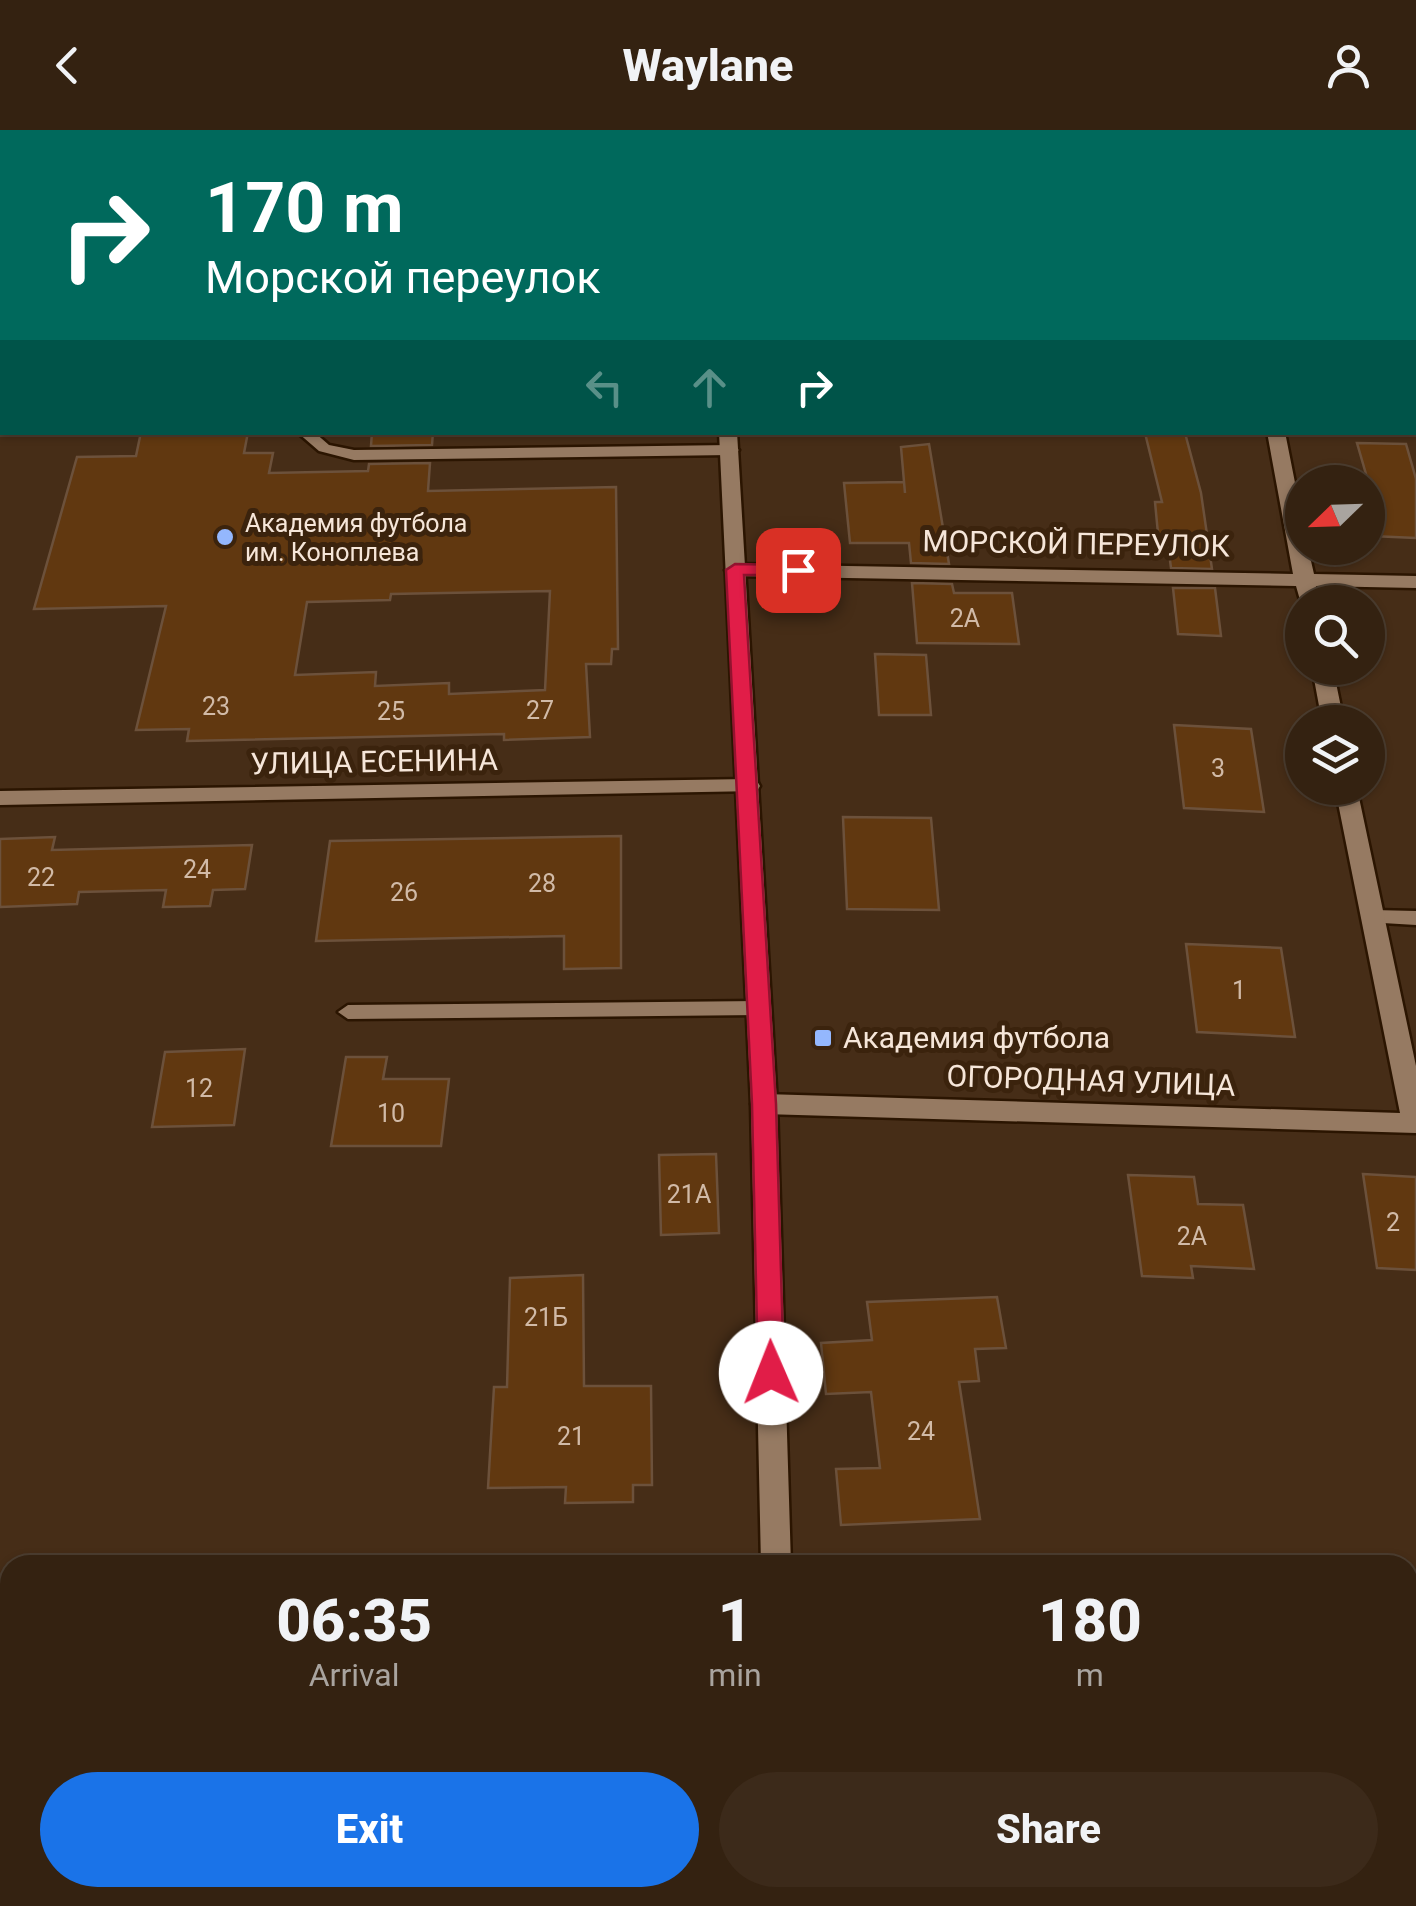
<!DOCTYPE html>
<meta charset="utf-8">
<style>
:root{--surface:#342211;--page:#3c2a1a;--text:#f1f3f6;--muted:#a9a49f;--line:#4e3f31;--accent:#1a73e8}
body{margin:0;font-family:Roboto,sans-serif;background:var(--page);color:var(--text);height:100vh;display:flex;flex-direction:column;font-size:38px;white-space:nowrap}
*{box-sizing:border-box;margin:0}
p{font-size:32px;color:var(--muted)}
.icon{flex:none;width:55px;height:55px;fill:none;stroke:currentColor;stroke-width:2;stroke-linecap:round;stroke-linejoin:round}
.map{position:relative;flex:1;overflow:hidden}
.panel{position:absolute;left:0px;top:1425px;width:1418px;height:352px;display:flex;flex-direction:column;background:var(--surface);border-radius:30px 30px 0 0;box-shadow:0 2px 8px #0004,0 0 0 2px var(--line)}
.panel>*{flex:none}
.guide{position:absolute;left:0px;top:0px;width:1418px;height:305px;box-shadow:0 2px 8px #0004,0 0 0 2px var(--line);background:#00695c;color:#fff;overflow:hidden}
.needle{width:65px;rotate:247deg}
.fabs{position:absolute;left:1285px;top:335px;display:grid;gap:20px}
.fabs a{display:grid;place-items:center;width:100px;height:100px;border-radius:50%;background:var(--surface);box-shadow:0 2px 8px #0004,0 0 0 2px var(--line);font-size:50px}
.pin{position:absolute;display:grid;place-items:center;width:85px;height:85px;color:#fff;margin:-42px;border-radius:20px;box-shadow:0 5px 15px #0006}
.me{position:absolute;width:110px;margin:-55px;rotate:359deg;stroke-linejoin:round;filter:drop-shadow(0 0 8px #0008)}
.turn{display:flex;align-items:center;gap:35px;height:210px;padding:0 40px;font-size:45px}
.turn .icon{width:130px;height:130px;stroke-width:2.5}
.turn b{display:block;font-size:70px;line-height:85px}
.lanes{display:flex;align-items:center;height:95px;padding:0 40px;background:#0003;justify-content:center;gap:50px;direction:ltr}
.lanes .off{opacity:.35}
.eta{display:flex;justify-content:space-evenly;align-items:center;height:170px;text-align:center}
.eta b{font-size:60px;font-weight:800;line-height:70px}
.primary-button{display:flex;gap:20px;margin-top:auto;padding:20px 40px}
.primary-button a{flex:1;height:115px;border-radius:60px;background:var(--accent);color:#fff;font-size:40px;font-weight:800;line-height:115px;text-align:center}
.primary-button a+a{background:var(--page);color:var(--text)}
header{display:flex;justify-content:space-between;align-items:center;height:130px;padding:0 40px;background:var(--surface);font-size:45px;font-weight:800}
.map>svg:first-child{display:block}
.building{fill:#613810;stroke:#6c513b;stroke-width:2.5;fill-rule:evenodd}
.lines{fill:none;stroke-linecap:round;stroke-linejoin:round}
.service-casing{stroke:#2b1501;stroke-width:5}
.minor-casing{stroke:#2b1501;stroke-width:5}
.secondary-casing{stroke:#2b1501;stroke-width:5}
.service{fill:#967a62;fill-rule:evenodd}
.minor{fill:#967a62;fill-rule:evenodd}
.secondary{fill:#967a62;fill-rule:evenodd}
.route{fill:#e11d48;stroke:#92132f;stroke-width:2.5}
.poi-dot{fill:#94b7fd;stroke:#3b230d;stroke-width:4}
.labels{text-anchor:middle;stroke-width:10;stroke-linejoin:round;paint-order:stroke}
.far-poi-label{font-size:25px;fill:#f6e6d9;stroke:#3b230d;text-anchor:start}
.number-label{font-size:25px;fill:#d1baa7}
.street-label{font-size:30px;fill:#f6e6d9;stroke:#3b230d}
.poi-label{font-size:30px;fill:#f6e6d9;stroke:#3b230d;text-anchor:start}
</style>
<header><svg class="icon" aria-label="back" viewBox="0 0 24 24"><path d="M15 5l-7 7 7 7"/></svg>Waylane<svg class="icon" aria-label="person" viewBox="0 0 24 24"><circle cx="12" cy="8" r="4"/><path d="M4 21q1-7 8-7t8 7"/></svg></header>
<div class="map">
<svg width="1416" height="1776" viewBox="0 0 1416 1776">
<rect width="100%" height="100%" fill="#462d17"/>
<path class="building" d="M141 302H248L244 323H273L269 343 368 341 369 334 430 333 428 361 616 357 618 519H612L611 534H586L590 607 504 610V604L187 611 189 599 136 600 166 476 34 479 77 327 136 326ZM550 461 545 560 449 564V553L375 556 376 542 295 545 307 472 390 470 391 464Z
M372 302H433L432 315 371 316Z
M1145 303H1185L1201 363 1212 439 1171 438 1168 415 1159 414 1155 372H1162Z
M1357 313 1406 314 1416 349V408L1372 406 1368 351Z
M929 314 949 434 911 433 909 413H850L844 353 904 352 905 363 901 317Z
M912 453 952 454 954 463H1012L1019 514 917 513Z
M1173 458H1215L1221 506 1178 504Z
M875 524 926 525 931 585H879Z
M1174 595 1251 599 1264 682 1184 678Z
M843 687 931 688 939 780 847 779Z
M621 706V838L564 839V806L316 811 330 711Z
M55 707 52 720 252 715 245 759 213 760 210 776 163 777 166 760 79 762 77 774 0 777V709Z
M1186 814 1281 818 1295 907 1197 902Z
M245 919 234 995 152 997 165 922Z
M346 927H387L383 949H449L441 1016H331Z
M716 1024 719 1103 661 1105 659 1025Z
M1363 1044 1416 1047V1140L1377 1138Z
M1128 1045 1194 1047 1198 1074 1243 1075 1254 1139 1191 1136 1193 1148 1142 1146Z
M583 1145 584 1256H651L652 1355H633V1372L565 1373 566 1357 488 1358 494 1257H507L510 1148Z
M997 1167 1006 1218 975 1219 979 1251 959 1252 980 1389 841 1395 836 1339 880 1338 871 1262 826 1264 821 1213 872 1210 867 1172Z"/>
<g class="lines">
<defs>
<path id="service" d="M297 302H314L329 315 354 320 731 315 739 320 731 325 354 330 319 321Z
M1373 780 1416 781V795L1366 792 1363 787Z
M760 871 770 878 760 885 348 889 338 882 348 875Z"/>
<path id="minor" d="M1201 0H1217V2H1202Z
M1415 127H1416V137H1415Z
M1267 302H1285L1302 388V418H1308L1314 444 1416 446V458L1316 456 1319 472H1302V477L1296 456 735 446 725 440 735 434 1293 444Z
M1312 538H1333L1344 592H1322Z
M749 649 757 651 760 656 757 661 0 675V661Z
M1335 658H1357L1416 936V1003L764 984 755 981 751 974 755 967 764 964 1400 983Z
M0 1679H10V1711H0Z
M1408 1692 1416 1693V1727L1408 1725Z"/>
<path id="secondary" d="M669 0H685V2H670Z
M719 302H737L777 974 791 1435H761L751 974Z
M769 1768H803V1776H769Z"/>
</defs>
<use href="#service" class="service-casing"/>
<use href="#minor" class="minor-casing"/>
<use href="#secondary" class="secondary-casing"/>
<use href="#service" class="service"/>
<use href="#minor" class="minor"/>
<use href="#secondary" class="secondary"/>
</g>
<path class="route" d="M735 434 798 435 808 440 798 445H744L776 974 784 1243 781 1251 771 1254 762 1251 758 1243 752 974 726 440Z"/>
<g class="poi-dot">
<circle cx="225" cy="407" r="10"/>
<rect x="813" y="898" width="20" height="20" rx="5"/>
</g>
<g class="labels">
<g class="far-poi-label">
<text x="245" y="402">Академия футбола<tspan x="245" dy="29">им. Коноплева</tspan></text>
</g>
<g class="number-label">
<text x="965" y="497">2А</text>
<text x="216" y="585">23</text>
<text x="540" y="589">27</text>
<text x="391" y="590">25</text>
<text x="1218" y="647">3</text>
<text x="197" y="748">24</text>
<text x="41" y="756">22</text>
<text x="542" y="762">28</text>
<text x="404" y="771">26</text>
<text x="1239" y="869">1</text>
<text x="199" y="967">12</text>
<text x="391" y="992">10</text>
<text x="689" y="1073">21А</text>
<text x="1393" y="1101">2</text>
<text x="1192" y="1115">2А</text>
<text x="546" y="1196">21Б</text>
<text x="921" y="1310">24</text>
<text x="571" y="1315">21</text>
</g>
<g class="street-label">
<text transform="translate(1076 414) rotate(1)" y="10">МОРСКОЙ ПЕРЕУЛОК</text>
<text transform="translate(374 632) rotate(-1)" y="10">УЛИЦА ЕСЕНИНА</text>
<text transform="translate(1091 951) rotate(2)" y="10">ОГОРОДНАЯ УЛИЦА</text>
</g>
<g class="poi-label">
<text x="843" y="918">Академия футбола</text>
</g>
</g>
</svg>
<div class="fabs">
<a><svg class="needle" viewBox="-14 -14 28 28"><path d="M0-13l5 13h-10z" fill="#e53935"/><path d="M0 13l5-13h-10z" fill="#a9a49f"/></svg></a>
<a><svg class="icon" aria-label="search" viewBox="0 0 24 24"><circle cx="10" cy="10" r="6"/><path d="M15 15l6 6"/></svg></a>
<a><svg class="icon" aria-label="layers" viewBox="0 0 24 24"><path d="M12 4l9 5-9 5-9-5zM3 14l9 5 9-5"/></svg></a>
</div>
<div class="pin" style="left:798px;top:440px;background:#d93025"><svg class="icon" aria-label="arrive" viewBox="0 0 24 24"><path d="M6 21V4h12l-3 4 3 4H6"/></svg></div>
<svg class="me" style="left:771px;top:1243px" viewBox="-20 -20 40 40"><circle r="19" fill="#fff"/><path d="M0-13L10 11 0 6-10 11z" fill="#e11d48"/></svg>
<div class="guide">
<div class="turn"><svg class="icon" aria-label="right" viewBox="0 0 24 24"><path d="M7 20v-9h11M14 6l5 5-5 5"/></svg><div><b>170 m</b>Морской переулок</div></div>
<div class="lanes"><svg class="icon off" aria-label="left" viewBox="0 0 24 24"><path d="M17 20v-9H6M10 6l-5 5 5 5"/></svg><svg class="icon off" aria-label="ahead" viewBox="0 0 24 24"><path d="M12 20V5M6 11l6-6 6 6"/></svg><svg class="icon" aria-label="right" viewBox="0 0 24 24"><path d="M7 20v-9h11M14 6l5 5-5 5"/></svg></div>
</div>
<section class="panel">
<div class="eta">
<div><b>06:35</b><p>Arrival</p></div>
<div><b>1</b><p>min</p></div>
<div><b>180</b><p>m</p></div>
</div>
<div class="primary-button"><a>Exit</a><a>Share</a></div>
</section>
</div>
